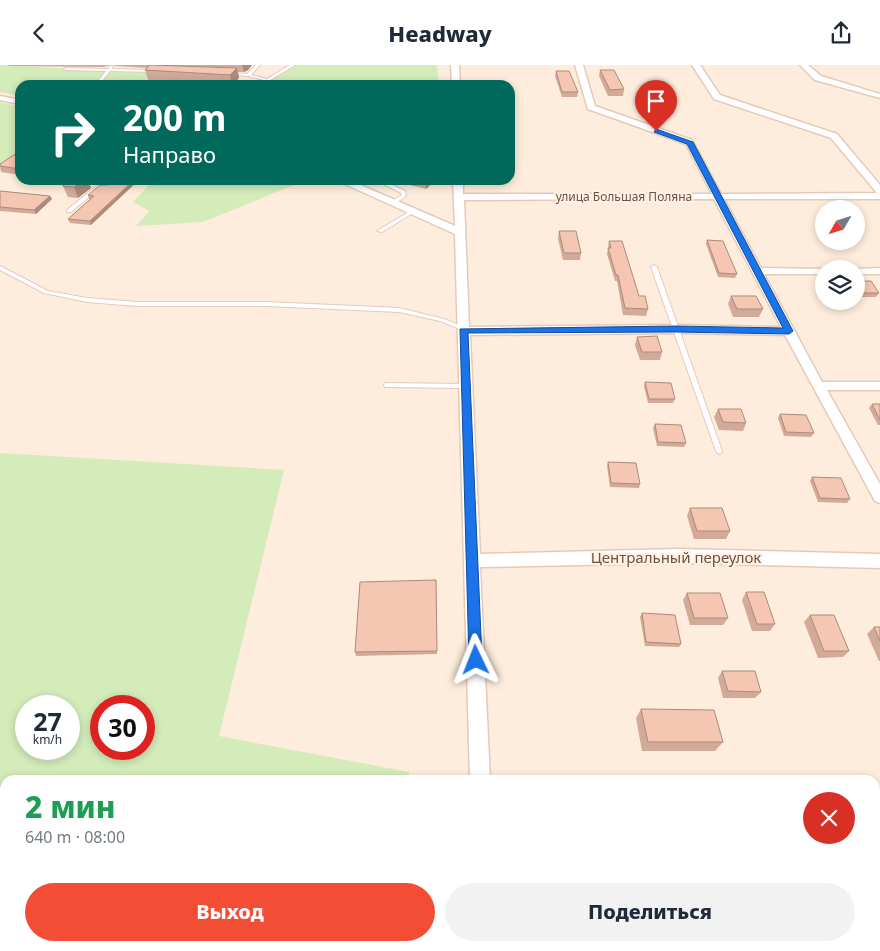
<!DOCTYPE html>
<html lang="ru">
<meta charset="utf-8">
<style>
:root{--surface:#fff;--page:#f2f2f3;--text:#1f2937;--muted:#747a83;--accent:#f34d36}
body{margin:0;font-family:"Noto Sans",sans-serif;background:var(--page);color:var(--text);height:100vh;display:flex;flex-direction:column;font-size:19px;white-space:nowrap}
*{box-sizing:border-box;margin:0}
p{font-size:16px;color:var(--muted)}
.icon{flex:none;width:28px;height:28px;fill:none;stroke:currentColor;stroke-width:2;stroke-linecap:round;stroke-linejoin:round}
.map{position:relative;flex:1;overflow:hidden}
.details{position:absolute;left:0px;top:710px;width:880px;height:176px;display:flex;flex-direction:column;background:var(--surface);border-radius:15px 15px 0 0;box-shadow:0 2px 8px #0003}
.details>*{flex:none}
.banner{position:absolute;left:15px;top:15px;width:500px;height:105px;border-radius:15px;box-shadow:0 2px 8px #0003;background:#00695c;color:#fff;overflow:hidden}
.needle{width:32px;rotate:231deg}
.tools{position:absolute;left:815px;top:135px;display:grid;gap:10px}
.tools a{display:grid;place-items:center;width:50px;height:50px;border-radius:50%;background:var(--surface);box-shadow:0 2px 8px #0003;font-size:25px}
.speed{position:absolute;left:15px;top:630px;display:flex;gap:10px;font-size:25px;font-weight:700;text-align:center}
.speed>*{display:grid;place-content:center;width:65px;height:65px;border-radius:50%;background:var(--surface);box-shadow:0 2px 8px #0003;line-height:1}
.speed small{font-size:12px;font-weight:400}
.speed .limit{border:8px solid #d22;background:#fff;color:#111}
.pin{position:absolute;display:grid;place-items:center;width:42px;height:42px;color:#fff;margin:-51px -21px;border-radius:50% 50% 50% 0;rotate:-45deg;box-shadow:0 0 5px #0007}
.pin .icon{rotate:45deg}
.me{position:absolute;width:55px;margin:-28px;rotate:358deg;stroke-linejoin:round;filter:drop-shadow(0 0 4px #0008)}
.turn{display:flex;align-items:center;gap:18px;height:105px;padding:0 25px;font-size:22px}
.turn .icon{width:65px;height:65px;stroke-width:2.5}
.turn b{display:block;font-size:35px;line-height:42px}
.round{display:grid;place-items:center;flex:none;width:52px;height:52px;border-radius:26px;background:var(--page)}
.headline{display:flex;align-items:center;justify-content:space-between;height:85px;padding:0 25px}
h1{font-size:30px;font-weight:800;line-height:38px;color:#1e9e55}
.button{display:flex;gap:10px;margin-top:auto;padding:10px 25px}
.button a{flex:1;height:58px;border-radius:30px;background:var(--accent);color:#fff;font-size:20px;font-weight:800;line-height:58px;text-align:center}
.button a+a{background:var(--page);color:var(--text)}
header{display:flex;justify-content:space-between;align-items:center;height:65px;padding:0 25px;background:var(--surface);font-size:22px;font-weight:800}
.map>svg:first-child{display:block}
.green{fill:#d3ecba;fill-rule:evenodd}
.lines{fill:none;stroke-linecap:round;stroke-linejoin:round}
.lane-casing{stroke:#e4cabb;stroke-width:2}
.street-casing{stroke:#e4cabb;stroke-width:3}
.lane{fill:#fff;fill-rule:evenodd}
.street{fill:#fff;fill-rule:evenodd}
.wall{fill:#d3aa99}
.shaded-wall{fill:#ac8b7d}
.building{fill:#f5c6b2;stroke:#ac8b7d}
.route{fill:#1a73e8;stroke:#114b97}
.labels{text-anchor:middle;stroke-width:4.5;stroke-linejoin:round;paint-order:stroke}
.far-street-label{font-size:12px;fill:#745044;stroke:#fff2e4}
.street-label{font-size:15px;fill:#745044;stroke:#fff2e4}
</style>
<header><svg class="icon" aria-label="back" viewBox="0 0 24 24"><path d="M15 5l-7 7 7 7"/></svg>Headway<svg class="icon" aria-label="share" viewBox="0 0 24 24"><path d="M12 15V3M7 8l5-5 5 5M5 13v7h14v-7"/></svg></header>
<div class="map">
<svg width="880" height="886" viewBox="0 0 880 886">
<rect width="100%" height="100%" fill="#feeddc"/>
<path class="green" d="M0 0 154 8 140 20H20V31L0 27Z
M297 0H437L439 20H261Z
M0 37 20 42V90L0 105Z
M154 115H306L203 157 136 161 149 146 133 137Z
M0 388 284 405 219 671 409 707V715H5V881H411V886H0ZM69 641V684H26V641ZM144 641V684H101V641Z"/>
<g class="lines">
<defs>
<path id="lane" d="M256 0H260L251 10 267 14 290 0H295L262 20H257L264 15 248 11 226 9 228 8 247 9Z
M110 1 113 2 111 4 154 5 156 6 154 7 110 6 99 20H95L106 6 66 5 64 4 66 3 108 4Z
M104 115H109L71 147H67V145Z
M354 115H361L349 119 347 118Z
M376 115H382L405 126 406 131 396 138H392V136L402 130 401 128Z
M412 145 416 146 382 167 377 166Z
M654 200 657 202 722 386 721 388 719 389 716 386 651 202Z
M0 201 48 226 87 233 137 237H267L399 243 444 254 466 263 463 265 440 256 399 247 267 241H137L87 237 44 228 0 205Z
M385 318 465 319 468 321 465 323 387 322H385L384 320Z"/>
<path id="street" d="M451 0H459L460 20H452Z
M575 0H583L595 41 692 75 721 129 877 128 831 73 714 34 692 0H700L720 30 837 69 880 120V134H724L761 203 828 204H824V209H764L822 317H880V325H827L880 419V438L875 436 785 270 676 268 470 270 480 489 679 484 880 489V503L679 498 480 502 490 715H470L455 169 336 115H349L455 161 453 115H463V129H712L686 79 588 44ZM714 134 781 262 676 260 469 262 464 135Z
M800 0H808L821 11 880 29V33L815 15Z
M0 31 20 35V39L0 35Z
M880 203V209H856V204H852Z
M474 881H496V886H474Z"/>
</defs>
<use href="#lane" class="lane-casing"/>
<use href="#street" class="street-casing"/>
<use href="#lane" class="lane"/>
<use href="#street" class="street"/>
</g>
<path class="wall" d="M8 0H110L104 2 9 1Z
M113 0H252L248 5 244 7H238L239 13 232 20 148 15 145 5 147 3 115 1Z
M600 5 624 24 623 31H608L599 11Z
M556 6 578 27 577 32H562L555 11Z
M20 86V110L1 107 0 99Z
M64 115H88L91 123 78 133 68 132 63 121Z
M390 115H435L426 124Z
M100 120 91 160 70 158 68 154 90 134H89L88 130Z
M0 126 50 131 52 134 36 149 0 146Z
M559 166 581 188 580 195H563L558 174Z
M707 175 737 209 735 213 718 212 706 179Z
M609 176 639 231 648 244 646 251 623 250 617 216H615L607 189Z
M856 216 879 228 876 232H856Z
M731 231 763 244 759 252H733L728 239Z
M637 272 662 287 660 295H640L635 280Z
M645 317 675 334 673 338H648L644 321Z
M872 339H880V360H878L869 343Z
M718 344 746 358 743 366 719 365 714 352Z
M780 349 814 368 811 372 784 371 778 353Z
M655 359 686 378 684 382 657 381 653 363Z
M608 397 640 419 639 423 610 422 607 401Z
M812 412 850 434 847 438 818 437 810 416Z
M690 443 730 466 726 474H694L687 451Z
M436 515 437 589 356 591 355 587Z
M746 527 775 559 770 566H752L742 535Z
M687 528 728 553 723 560H690L683 535Z
M642 548 681 579 679 582 645 581 640 552Z
M810 550 849 586 843 592 818 593 804 557Z
M874 562H880V596H879L867 569Z
M722 606 761 627 755 633H723L718 613Z
M641 644 723 677 715 686H642L636 653Z
M880 760V785L875 771V763Z"/>
<path class="shaded-wall" d="M242 0H252L248 5 244 7Z
M237 3 239 13 232 20 230 10Z
M83 115H88L91 123 78 133 74 122Z
M134 115H139L91 160 90 156Z
M430 115H435L426 124V119Z
M50 131 52 134 36 149 34 145Z"/>
<path class="building" d="M150 0 237 3 230 10 145 5Z
M600 5H614L624 24 610 25Z
M556 6H569L578 27H562Z
M20 86V104L0 101V99Z
M64 115H83L74 122 63 121Z
M113 115H134L90 156 68 154 94 131 88 130 100 120H107Z
M411 115H430L426 119Z
M0 126 50 131 34 145 0 142Z
M559 166H576L581 188H564Z
M707 175 723 176 737 209 719 208Z
M609 176H622L639 231H645L648 244 625 243 618 210H616L608 183H611Z
M856 216H871L879 228H856Z
M731 231H756L763 244H737Z
M657 271 662 287H642L637 272Z
M645 317 671 318 675 334H649Z
M872 339H880V355Z
M718 344H741L746 358 723 357Z
M780 349 806 350 814 368 786 367Z
M655 359 681 360 686 378 658 377Z
M608 397 636 398 640 419 611 418Z
M812 412 841 413 850 434 820 433Z
M690 443H722L730 466H697Z
M436 515 437 586 355 587 360 517Z
M746 527H764L775 559H757Z
M687 528H720L728 553H694Z
M642 548 675 550 681 579 646 577Z
M810 550H834L849 586H824Z
M874 562H880V576Z
M722 606H755L761 627 728 626Z
M641 644 714 645 723 677H648Z"/>
<path class="route" d="M656 64 693 77 793 266 789 269 676 267 468 268 482 595 480 600 476 602 471 600 469 595 460 264 676 261 783 263 687 79 654 67Z"/>
<g class="labels">
<g class="far-street-label">
<text x="624" y="136">улица Большая Поляна</text>
</g>
<g class="street-label">
<text x="676" y="498">Центральный переулок</text>
</g>
</g>
</svg>
<div class="tools">
<a><svg class="needle" viewBox="-14 -14 28 28"><path d="M0-13l5 13h-10z" fill="#e53935"/><path d="M0 13l5-13h-10z" fill="#747a83"/></svg></a>
<a><svg class="icon" aria-label="layers" viewBox="0 0 24 24"><path d="M12 4l9 5-9 5-9-5zM3 14l9 5 9-5"/></svg></a>
</div>
<div class="speed"><div>27<small>km/h</small></div><div class="limit">30</div></div>
<div class="pin" style="left:656px;top:66px;background:#d93025"><svg class="icon" aria-label="arrive" viewBox="0 0 24 24"><path d="M6 21V4h12l-3 4 3 4H6"/></svg></div>
<svg class="me" style="left:476px;top:595px" viewBox="-20 -20 40 40"><path d="M0-17L14 15 0 8-14 15z" fill="#1a73e8" stroke="#fff" stroke-width="4"/></svg>
<div class="banner">
<div class="turn"><svg class="icon" aria-label="right" viewBox="0 0 24 24"><path d="M7 20v-9h11M14 6l5 5-5 5"/></svg><div><b>200 m</b>Направо</div></div>
</div>
<section class="details">
<div class="headline"><div><h1>2 мин</h1><p>640 m · 08:00</p></div><a class="round" style="background:#d93025;color:#fff"><svg class="icon" aria-label="close" viewBox="0 0 24 24"><path d="M6 6l12 12M18 6L6 18"/></svg></a></div>
<div class="button"><a>Выход</a><a>Поделиться</a></div>
</section>
</div>
